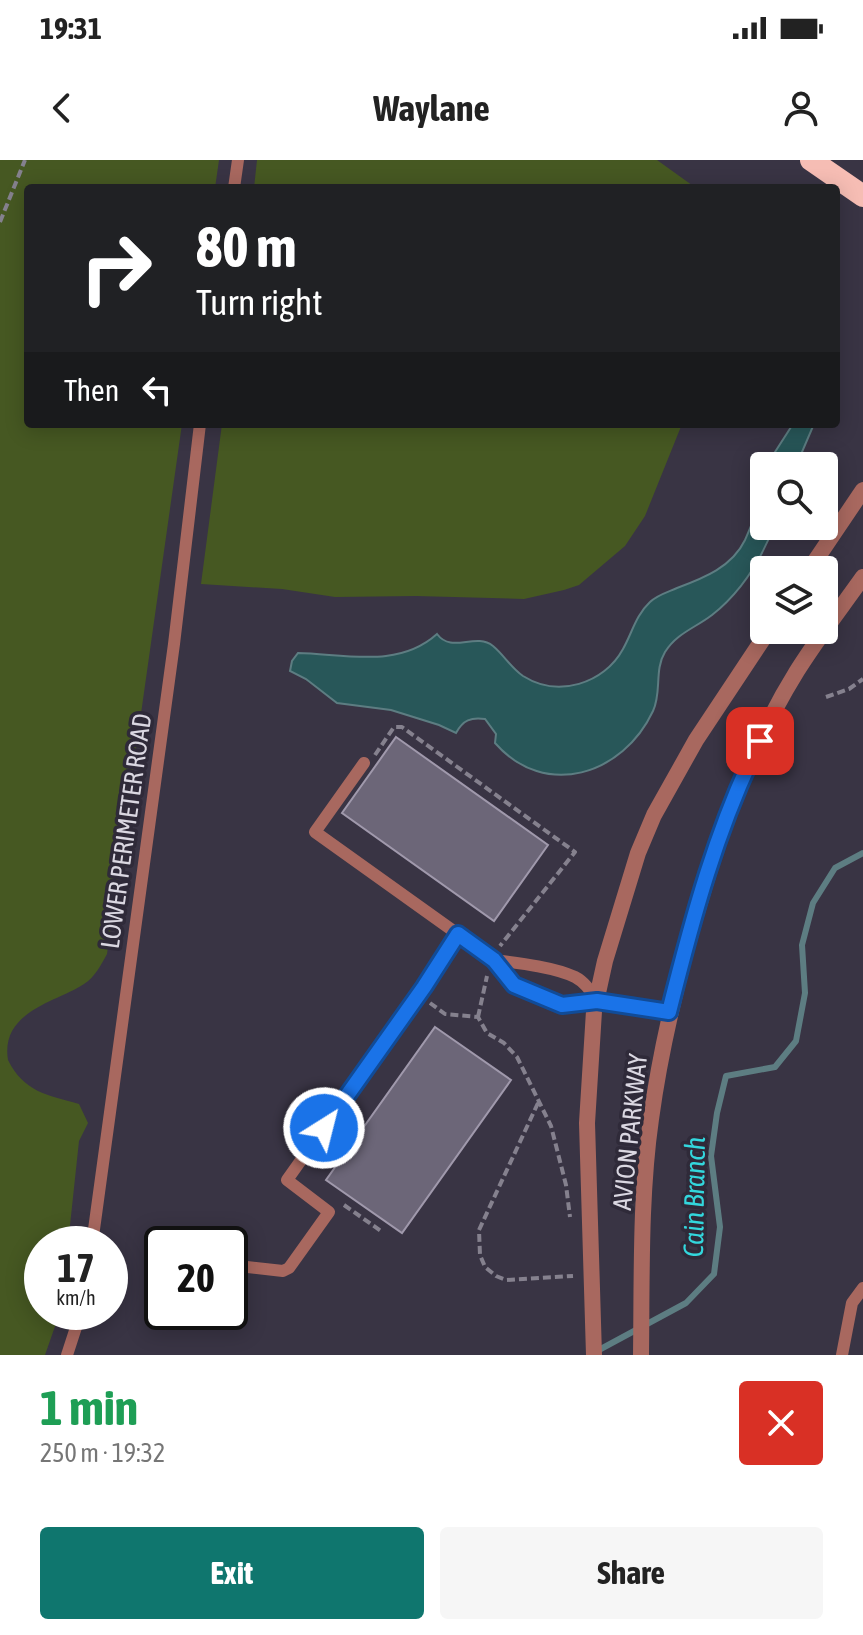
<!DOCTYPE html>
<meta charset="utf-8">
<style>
:root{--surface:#fff;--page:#f6f6f6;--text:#222;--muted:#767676;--accent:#0f766e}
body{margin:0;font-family:"Asap Condensed",sans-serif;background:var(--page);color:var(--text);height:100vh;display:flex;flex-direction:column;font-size:30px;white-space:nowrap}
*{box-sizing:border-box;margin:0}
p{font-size:26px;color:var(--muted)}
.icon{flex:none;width:44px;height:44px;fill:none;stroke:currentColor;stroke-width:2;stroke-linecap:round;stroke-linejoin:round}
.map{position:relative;height:1195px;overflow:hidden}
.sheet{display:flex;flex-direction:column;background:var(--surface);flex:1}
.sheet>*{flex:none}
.guide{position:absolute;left:24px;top:24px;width:816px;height:244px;border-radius:8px;box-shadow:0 4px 20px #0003;background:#202124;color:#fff;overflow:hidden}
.fabs{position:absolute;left:750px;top:292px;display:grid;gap:16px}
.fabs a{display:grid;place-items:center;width:88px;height:88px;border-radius:8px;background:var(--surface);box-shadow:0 4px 20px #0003;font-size:40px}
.speed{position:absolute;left:24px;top:1066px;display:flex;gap:16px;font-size:40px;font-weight:700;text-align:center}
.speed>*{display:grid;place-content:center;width:104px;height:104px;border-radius:50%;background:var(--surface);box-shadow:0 4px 20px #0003;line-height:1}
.speed small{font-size:20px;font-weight:400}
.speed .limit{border:4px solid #111;border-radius:12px;background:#fff;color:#111}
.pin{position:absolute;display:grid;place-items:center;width:68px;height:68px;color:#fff;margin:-34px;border-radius:16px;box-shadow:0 4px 12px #0006}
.me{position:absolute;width:88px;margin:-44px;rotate:36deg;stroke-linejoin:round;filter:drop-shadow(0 0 6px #0008)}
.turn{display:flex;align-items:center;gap:28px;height:168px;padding:0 40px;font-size:36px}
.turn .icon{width:104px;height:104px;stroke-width:2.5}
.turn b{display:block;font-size:56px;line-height:68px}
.then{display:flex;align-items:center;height:76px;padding:0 40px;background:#0003;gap:16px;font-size:30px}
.round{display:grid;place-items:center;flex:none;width:84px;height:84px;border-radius:8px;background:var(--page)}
.headline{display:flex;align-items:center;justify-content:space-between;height:136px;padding:0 40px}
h1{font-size:48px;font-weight:700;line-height:60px;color:#1e9e55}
.cta{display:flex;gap:16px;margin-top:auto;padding:16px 40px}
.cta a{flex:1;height:92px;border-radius:8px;background:var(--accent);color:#fff;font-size:32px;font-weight:700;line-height:92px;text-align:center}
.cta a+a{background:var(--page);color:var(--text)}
.status{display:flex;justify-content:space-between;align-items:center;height:56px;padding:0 40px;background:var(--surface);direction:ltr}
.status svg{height:22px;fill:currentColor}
header{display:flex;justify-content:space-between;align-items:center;height:104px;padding:0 40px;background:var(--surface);font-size:36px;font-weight:700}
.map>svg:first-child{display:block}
.green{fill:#465822}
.water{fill:#285759;stroke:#5d7d82;stroke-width:2}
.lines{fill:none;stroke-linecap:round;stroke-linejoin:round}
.stream{stroke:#5d7d82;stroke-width:6}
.building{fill:#6c6678;stroke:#a099ac;stroke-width:2}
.path{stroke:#85818e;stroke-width:4;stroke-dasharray:8 4;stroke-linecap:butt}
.service{stroke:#a8685f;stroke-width:12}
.minor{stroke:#a8685f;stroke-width:16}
.trunk{stroke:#f6bdb4;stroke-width:22}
.route-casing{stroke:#114b97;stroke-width:20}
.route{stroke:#1a73e8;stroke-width:14}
.labels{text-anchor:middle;stroke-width:7;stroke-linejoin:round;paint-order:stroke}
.street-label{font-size:26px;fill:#dad7e1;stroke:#2f2a39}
.water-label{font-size:28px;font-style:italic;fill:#33d7dd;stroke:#2f2a39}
</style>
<div class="status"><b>19:31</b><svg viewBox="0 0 49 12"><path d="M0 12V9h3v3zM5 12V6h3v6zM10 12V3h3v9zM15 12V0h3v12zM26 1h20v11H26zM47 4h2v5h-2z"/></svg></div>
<header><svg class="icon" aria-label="back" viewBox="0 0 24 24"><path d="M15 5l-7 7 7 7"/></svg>Waylane<svg class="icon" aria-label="person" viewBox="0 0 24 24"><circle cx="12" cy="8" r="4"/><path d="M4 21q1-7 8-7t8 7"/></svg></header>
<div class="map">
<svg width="863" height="1195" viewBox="0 0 863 1195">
<rect width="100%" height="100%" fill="#393444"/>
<path class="green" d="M0 0H219L215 28H28V264H182L107 794C101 805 95 817 84 824 57 842 0 851 8 900 24 932 47 935 79 944L88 963 79 981 68 1084H42V1152H60L45 1195H0Z
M257 0H657L696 28H254Z
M222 264H682L645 356 625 386 579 425 564 430 524 439 416 436 335 437 282 429 201 424Z"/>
<path class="water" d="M793 264H814L796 306H766Z
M764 310V366H774C761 400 741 432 712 455 695 468 677 473 665 492 654 510 662 532 653 551 623 615 545 640 495 583L496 574 485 559C471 557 463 560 456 573L439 565 391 550 337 543 306 519 290 511 292 501 298 493C345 494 398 509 437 474 452 494 475 472 493 486 504 495 511 508 523 516 558 538 604 524 623 489 632 473 636 455 650 442 657 435 668 432 677 428 704 418 732 407 745 380 749 371 754 360 756 351 759 336 757 324 764 310Z"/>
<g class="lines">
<path class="stream" d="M597 1191 686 1143 714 1114 720 1067 711 996 717 953 726 916 775 907 796 881 805 833 802 785 813 743 835 708 863 693"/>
</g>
<path class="building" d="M396 577 548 685 494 761 342 653Z
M435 867 511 920 402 1073 326 1020Z"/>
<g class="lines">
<path class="path" d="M0 62 25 0
M826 537 849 529 863 519
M375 595 394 567H402L575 692 500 786
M430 843 445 854 478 857 487 873 504 883 517 897 551 966 566 1025 570 1057
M478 857 487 816
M538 943 479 1070 480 1095 485 1107 496 1116 506 1120 573 1116
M344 1045 381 1071"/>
<path class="service" d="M234 28 238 0
M364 603 315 672 494 800 514 825 562 845 597 841 669 852
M494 800C518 803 554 807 575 817 585 822 591 832 597 841
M92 1084 174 484 200 264
M230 1105 283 1111 289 1108 329 1052 287 1020 424 827 458 774
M67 1195 81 1152
M842 1195 852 1143 863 1128"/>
<path class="minor" d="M809 410 863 330
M594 1195 587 963 594 851 605 801 638 693 654 655 696 580 769 470
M641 1195C642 1117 640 1036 651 959 662 878 682 800 706 722 728 649 756 577 797 511 817 479 841 448 863 417"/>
<path class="trunk" d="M811 0 863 36"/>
</g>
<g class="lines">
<defs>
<path id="route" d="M324 968 424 827 458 774 494 800 514 825 562 845 597 841 669 852C692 760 717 666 760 581"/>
</defs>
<use href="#route" class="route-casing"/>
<use href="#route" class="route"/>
</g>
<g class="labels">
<g class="street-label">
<text transform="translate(126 671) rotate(-82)" y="9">LOWER PERIMETER ROAD</text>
<text transform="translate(630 972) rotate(-84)" y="9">AVION PARKWAY</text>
</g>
<g class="water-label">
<text transform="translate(694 1037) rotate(-89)" y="10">Cain Branch</text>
</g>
</g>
</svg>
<div class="fabs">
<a><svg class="icon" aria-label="search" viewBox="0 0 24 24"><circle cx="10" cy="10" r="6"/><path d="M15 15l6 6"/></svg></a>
<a><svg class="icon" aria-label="layers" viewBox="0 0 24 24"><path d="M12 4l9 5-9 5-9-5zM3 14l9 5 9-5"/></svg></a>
</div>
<div class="speed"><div>17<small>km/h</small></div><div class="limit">20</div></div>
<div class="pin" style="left:760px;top:581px;background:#d93025"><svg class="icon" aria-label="arrive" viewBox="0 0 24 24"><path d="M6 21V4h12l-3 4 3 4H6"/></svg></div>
<svg class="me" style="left:324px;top:968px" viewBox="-20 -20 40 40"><circle r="17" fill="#1a73e8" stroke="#fff" stroke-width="3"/><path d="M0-11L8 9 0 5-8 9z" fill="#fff"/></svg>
<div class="guide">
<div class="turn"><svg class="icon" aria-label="right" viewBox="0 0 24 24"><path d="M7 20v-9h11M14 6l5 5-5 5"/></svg><div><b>80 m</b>Turn right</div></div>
<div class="then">Then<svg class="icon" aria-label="left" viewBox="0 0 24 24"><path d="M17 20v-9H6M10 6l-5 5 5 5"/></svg></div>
</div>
</div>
<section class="sheet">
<div class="headline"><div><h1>1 min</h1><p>250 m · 19:32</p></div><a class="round" style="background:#d93025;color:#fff"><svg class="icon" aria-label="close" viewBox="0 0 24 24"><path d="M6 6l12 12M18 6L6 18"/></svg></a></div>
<div class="cta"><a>Exit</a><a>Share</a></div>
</section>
